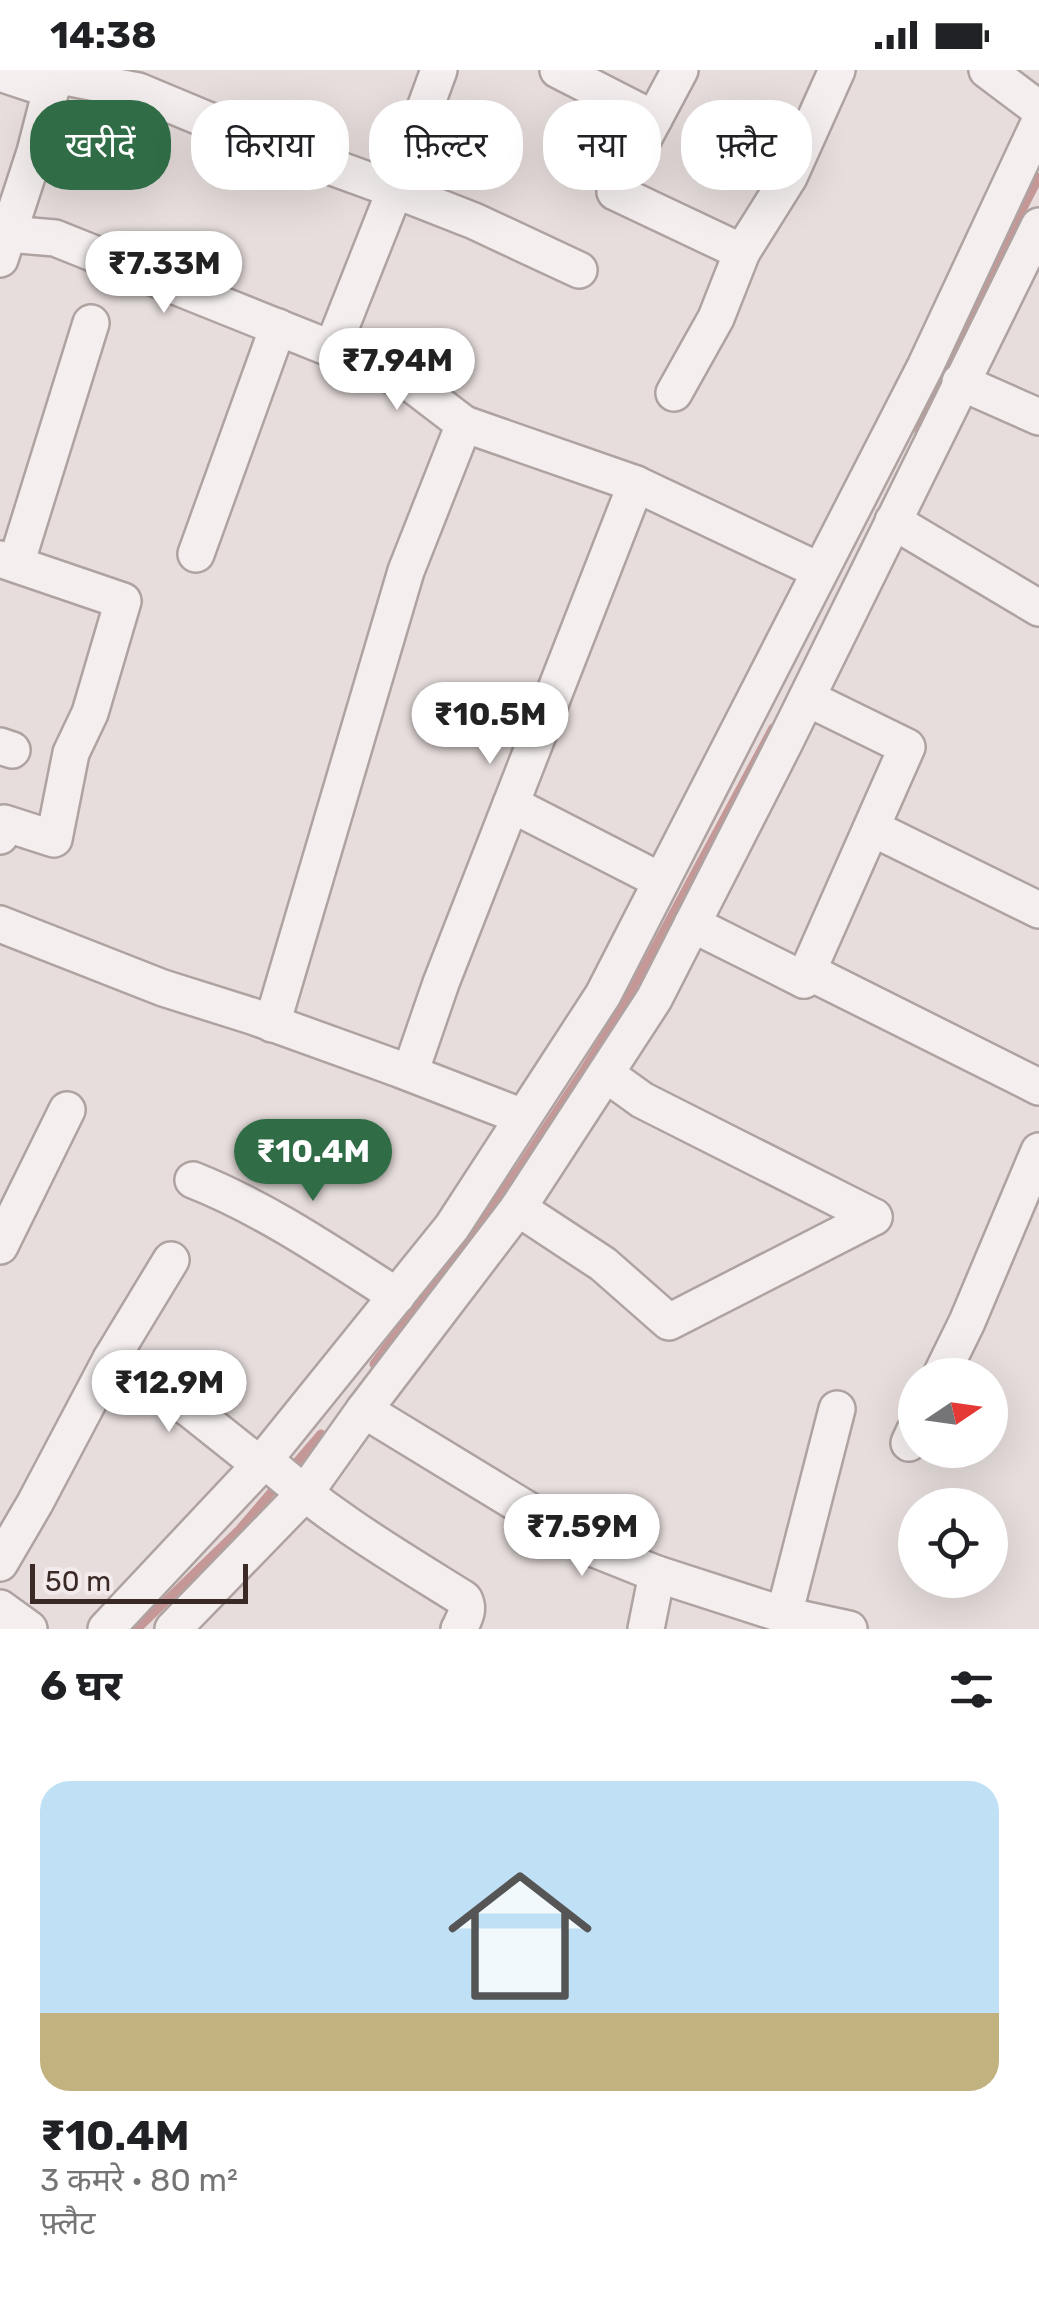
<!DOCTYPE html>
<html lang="hi">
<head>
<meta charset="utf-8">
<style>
  :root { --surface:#fff; --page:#f6f6f6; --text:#202124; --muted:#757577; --accent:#306d46 }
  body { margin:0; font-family:Rubik,"Noto Sans Devanagari",sans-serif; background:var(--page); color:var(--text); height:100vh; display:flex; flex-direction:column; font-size:38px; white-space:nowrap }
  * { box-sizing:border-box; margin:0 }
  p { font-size:32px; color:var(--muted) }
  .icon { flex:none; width:55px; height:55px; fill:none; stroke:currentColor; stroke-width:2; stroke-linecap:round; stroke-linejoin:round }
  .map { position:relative; height:1559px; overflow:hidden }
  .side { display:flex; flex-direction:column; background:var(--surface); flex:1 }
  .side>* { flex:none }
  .guide { position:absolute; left:30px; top:30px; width:980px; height:90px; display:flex; gap:20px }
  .needle { width:65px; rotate:77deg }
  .controls { position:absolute; left:898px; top:1288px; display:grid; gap:20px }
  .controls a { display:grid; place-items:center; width:110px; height:110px; border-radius:50%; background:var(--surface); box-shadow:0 10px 40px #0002; font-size:50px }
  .scale { position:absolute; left:30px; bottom:25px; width:218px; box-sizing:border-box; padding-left:10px; border:5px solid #3b2926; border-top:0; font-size:28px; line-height:35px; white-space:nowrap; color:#3b2926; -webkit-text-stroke:8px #f3ebeb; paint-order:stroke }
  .price { position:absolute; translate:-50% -85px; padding:0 22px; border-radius:35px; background:#fff; color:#222; font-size:32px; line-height:65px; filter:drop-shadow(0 2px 5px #0008) }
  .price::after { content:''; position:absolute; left:50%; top:60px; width:30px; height:22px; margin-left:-15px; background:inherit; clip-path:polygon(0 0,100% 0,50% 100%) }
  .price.current { background:var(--accent); color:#fff }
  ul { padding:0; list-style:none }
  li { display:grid; align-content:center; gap:20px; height:530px; padding:0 40px }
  li span { display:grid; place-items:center; height:310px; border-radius:30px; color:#555 }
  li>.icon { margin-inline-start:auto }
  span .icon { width:180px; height:180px; fill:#fffc; stroke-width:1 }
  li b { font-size:42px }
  h2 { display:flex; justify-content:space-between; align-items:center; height:120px; padding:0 40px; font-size:42px }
  .pill { padding:0 35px; border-radius:40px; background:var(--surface); box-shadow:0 10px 40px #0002; font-size:35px; line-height:90px }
  .pill.current { background:var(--accent); color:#fff }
  .status { display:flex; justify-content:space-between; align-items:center; height:70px; padding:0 50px; background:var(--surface); direction:ltr }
  .status svg { height:28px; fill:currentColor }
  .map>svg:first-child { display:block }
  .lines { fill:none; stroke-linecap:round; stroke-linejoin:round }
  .stream { stroke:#c59797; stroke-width:9 }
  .minor-casing { stroke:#afa3a2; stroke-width:40 }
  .minor { stroke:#f4efee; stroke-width:35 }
</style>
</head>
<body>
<div class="status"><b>14:38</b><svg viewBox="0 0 49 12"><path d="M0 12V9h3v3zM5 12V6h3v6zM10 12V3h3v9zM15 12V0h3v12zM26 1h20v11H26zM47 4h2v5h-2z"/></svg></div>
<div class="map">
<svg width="1039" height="1559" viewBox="0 0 1039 1559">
  <rect width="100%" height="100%" fill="#e6dddc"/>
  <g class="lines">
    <g class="stream">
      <path d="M919,362L974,233L1039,107"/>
      <path d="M374,1294L519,1099L584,1000L624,935L773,658"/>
      <path d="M290,1400L321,1364"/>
      <path d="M137,1559L239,1460L280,1412"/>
    </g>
    <defs>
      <g id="minor">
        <path d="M558,0L654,49"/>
        <path d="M680,0L615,122L742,182"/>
        <path d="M987,0L1039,39"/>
        <path d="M0,3L51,20"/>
        <path d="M55,5L138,21L241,64L395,120L474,151L579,200"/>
        <path d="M8,164L55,168L332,279L413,315L464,354L406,501L272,954"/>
        <path d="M0,189L35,82L56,0"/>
        <path d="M332,279L395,120L439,0"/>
        <path d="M960,312L1039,347"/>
        <path d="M674,323L716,248L742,182L789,107L837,0"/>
        <path d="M464,354L636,414L820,501"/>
        <path d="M893,451L1039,538"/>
        <path d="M196,484L278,257"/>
        <path d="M0,489L123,531L90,643L71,683L54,769L4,753L0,766"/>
        <path d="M16,494L91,253"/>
        <path d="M0,676L12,680"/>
        <path d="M511,734L661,811"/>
        <path d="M872,758L1039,840"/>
        <path d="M0,854L163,918L252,946L399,999L523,1047"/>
        <path d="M692,854L804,910L907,677L807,628"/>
        <path d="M804,910L811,903L1039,1017"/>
        <path d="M410,1003L441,913L636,414"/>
        <path d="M606,1004L642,1030L874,1147"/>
        <path d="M193,1110C266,1139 331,1184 397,1226"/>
        <path d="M518,1138L603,1194L669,1252L874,1147"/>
        <path d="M0,1176L67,1040"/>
        <path d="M111,1289L191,1340L260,1395"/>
        <path d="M941,1305L967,1252L1039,1081"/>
        <path d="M364,1340L587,1476L657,1504L784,1545L849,1559"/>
        <path d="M909,1373L915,1360"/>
        <path d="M264,1389C324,1444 395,1486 464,1529C470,1540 464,1549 459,1559"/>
        <path d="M0,1493L35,1433L111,1289L171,1190"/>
        <path d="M0,1538L29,1559"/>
        <path d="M784,1545L837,1339"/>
        <path d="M106,1559L260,1395L452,1157L603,925L925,297L1039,53"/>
        <path d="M173,1559L305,1423L364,1340L518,1138L654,929L784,674L1039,156"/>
        <path d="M646,1559L657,1504"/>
      </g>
    </defs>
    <use href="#minor" class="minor-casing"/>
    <use href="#minor" class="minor"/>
  </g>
</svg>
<div class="controls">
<a><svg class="needle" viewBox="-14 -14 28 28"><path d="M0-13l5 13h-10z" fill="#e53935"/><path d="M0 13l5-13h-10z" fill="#757577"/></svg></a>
<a><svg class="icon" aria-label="locate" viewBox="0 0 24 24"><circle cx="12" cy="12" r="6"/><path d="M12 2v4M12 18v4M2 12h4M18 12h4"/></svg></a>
</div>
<div class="scale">50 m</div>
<b class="price" style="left:164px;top:246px">₹7.33M</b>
<b class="price" style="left:397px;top:343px">₹7.94M</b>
<b class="price" style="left:490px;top:697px">₹10.5M</b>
<b class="price current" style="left:313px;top:1134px">₹10.4M</b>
<b class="price" style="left:169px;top:1365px">₹12.9M</b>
<b class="price" style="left:582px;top:1509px">₹7.59M</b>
<div class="guide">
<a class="pill current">खरीदें</a>
<a class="pill">किराया</a>
<a class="pill">फ़िल्टर</a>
<a class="pill">नया</a>
<a class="pill">फ़्लैट</a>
</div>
</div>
<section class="side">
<h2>6 घर<svg class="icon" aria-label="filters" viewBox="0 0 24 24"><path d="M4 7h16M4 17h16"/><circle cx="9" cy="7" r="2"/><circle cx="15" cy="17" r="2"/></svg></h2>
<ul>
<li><span style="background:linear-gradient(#bfe0f5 75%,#c2b280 0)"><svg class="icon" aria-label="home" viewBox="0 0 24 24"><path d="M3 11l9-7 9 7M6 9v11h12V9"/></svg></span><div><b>₹10.4M</b><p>3 कमरे · 80 m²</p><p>फ़्लैट</p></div></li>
</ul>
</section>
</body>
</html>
